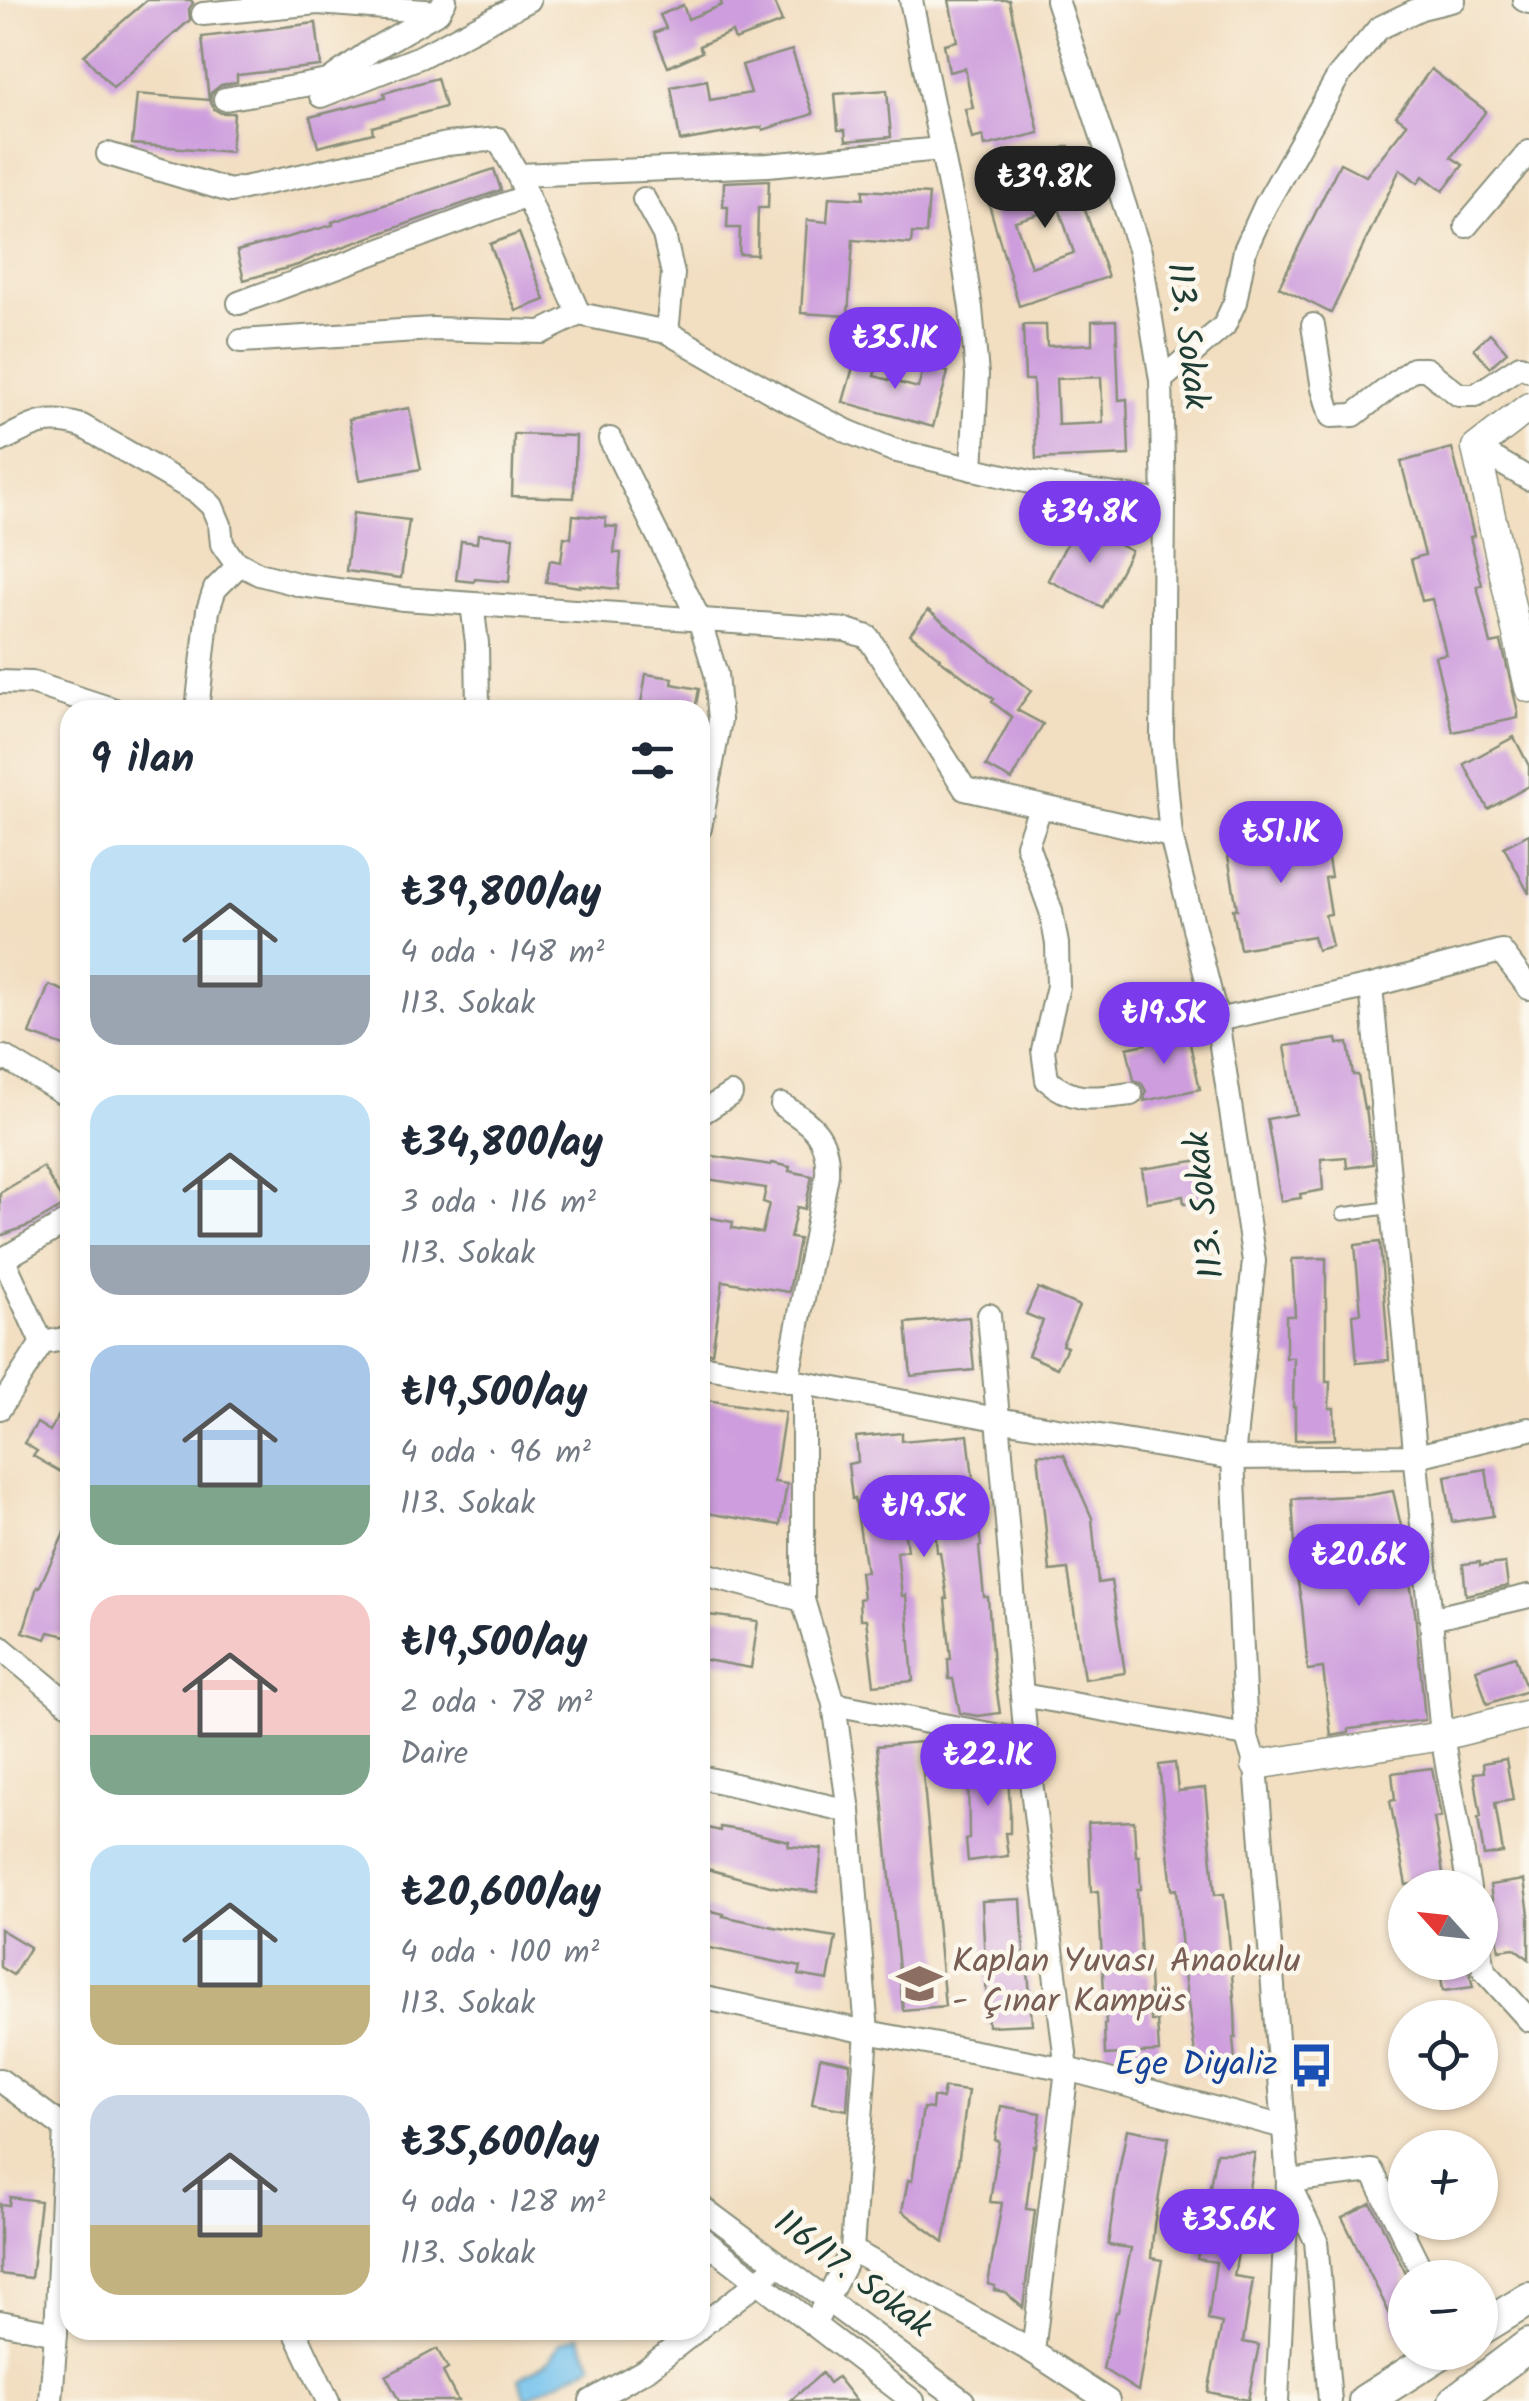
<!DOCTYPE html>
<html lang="tr">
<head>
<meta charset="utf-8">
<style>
  :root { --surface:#fff; --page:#f6f6f7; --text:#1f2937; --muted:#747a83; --accent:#7c3aed }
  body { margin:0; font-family:Kalam,sans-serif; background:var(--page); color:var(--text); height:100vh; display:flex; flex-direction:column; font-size:38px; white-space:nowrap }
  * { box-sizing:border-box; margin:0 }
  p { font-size:32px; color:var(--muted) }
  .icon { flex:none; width:55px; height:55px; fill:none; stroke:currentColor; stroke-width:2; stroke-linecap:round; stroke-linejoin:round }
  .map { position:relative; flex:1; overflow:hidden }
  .panel { position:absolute; left:60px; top:700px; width:650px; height:1640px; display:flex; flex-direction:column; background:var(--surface); border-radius:30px; box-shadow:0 2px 8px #0004 }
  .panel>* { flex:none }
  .needle { width:65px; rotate:297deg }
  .tools { position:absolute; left:1388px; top:1870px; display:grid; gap:20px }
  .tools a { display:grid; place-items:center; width:110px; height:110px; border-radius:50%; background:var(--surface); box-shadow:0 2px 8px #0004; font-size:50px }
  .price { position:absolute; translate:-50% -85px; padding:0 22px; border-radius:35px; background:var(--accent); color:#fff; font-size:32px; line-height:65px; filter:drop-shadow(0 2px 5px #0008) }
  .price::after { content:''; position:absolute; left:50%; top:60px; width:30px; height:22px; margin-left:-15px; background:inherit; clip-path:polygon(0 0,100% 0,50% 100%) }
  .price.on { background:#222; color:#fff }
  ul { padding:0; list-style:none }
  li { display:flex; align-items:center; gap:30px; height:250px; padding:0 30px }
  li span { display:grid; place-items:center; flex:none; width:280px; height:200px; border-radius:30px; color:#555 }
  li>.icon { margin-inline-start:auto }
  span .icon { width:120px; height:120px; fill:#fffc; stroke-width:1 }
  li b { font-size:42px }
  h2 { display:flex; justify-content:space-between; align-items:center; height:120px; padding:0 30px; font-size:42px }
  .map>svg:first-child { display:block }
  .water { fill:#72c1ed; stroke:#487f90; stroke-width:2.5 }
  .building { fill:#cd9ddd; fill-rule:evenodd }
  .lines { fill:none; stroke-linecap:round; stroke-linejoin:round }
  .service-casing { stroke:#888e7a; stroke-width:15 }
  .minor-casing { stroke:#888e7a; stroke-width:26 }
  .tertiary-casing { stroke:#888e7a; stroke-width:31 }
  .secondary-casing { stroke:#888e7a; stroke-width:36 }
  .service { stroke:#fff; stroke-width:11 }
  .minor { stroke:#fff; stroke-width:22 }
  .tertiary { stroke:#fff; stroke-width:28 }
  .secondary { stroke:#fff; stroke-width:32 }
  .labels { text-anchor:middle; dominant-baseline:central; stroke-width:9; stroke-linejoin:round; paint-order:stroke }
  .street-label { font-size:35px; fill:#1f3d34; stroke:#fbf7ec }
  .education-label { font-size:35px; fill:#785e54; stroke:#fbf7ec; text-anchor:start }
  .transit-label { font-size:35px; fill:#164399; stroke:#fbf7ec; text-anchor:end }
</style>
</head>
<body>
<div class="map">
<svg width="1529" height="2401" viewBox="0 0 1529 2401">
  <rect width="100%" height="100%" fill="#fbf7ec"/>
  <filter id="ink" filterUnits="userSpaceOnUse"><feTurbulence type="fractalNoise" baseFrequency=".01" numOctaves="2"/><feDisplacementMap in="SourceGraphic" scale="20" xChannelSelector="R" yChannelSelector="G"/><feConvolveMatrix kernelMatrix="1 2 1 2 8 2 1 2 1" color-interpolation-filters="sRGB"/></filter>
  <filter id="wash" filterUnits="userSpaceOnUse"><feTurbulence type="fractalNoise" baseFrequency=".0048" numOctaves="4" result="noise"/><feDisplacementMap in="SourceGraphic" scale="40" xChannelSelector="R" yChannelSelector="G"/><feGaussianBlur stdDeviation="2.25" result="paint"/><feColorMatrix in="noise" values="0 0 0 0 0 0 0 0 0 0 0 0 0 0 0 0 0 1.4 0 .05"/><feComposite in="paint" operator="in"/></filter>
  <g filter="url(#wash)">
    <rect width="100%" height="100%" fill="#f2dec1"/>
    <path class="water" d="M579,2335L593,2364L526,2398L519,2379L551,2359L560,2343Z"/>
    <g id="blocks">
      <g class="building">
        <path d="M147,0H191L193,3L189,9L190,20L113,88L84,55Z"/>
        <path d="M720,0H773L782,22L735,40L732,32L699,46L702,52L668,67L654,33L666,28L660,15L683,5L688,19L722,5Z"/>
        <path d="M949,0H1009L1039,133L985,146L983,136L972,139L965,109L973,108L965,68L949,72L944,44L957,41Z"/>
        <path d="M316,23L321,66L237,75V82L221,85L211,93L210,101L214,109L221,113H234L231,152L132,144L137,94L209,100L202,37Z"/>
        <path d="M792,50L813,114L763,130L762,127L680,141L671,87L707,80L710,100L751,93L742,65Z"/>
        <path d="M1431,69L1486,111L1451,157L1463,165L1443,191L1423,176L1418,183L1400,169L1331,313L1279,287L1340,163L1366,176L1407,124L1396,116Z"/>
        <path d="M437,78L445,107L372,127L373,133L318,147L310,117L385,98L384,93Z"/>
        <path d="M887,90L891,137L846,141L845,130H838L835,94Z"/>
        <path d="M1069,146L1084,200L1082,201L1108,277L1019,306L980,174L1002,168L1008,188L1051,175L1045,153ZM1059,208L1074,253L1031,267L1015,221Z"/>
        <path d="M494,169L501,190L315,257L298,265L244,280L237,251L333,225L332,222Z"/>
        <path d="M769,180L768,208H758L757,255L739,254L740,228H727L728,207H723L724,182Z"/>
        <path d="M863,190L929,194L926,234L912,233L911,244L853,240L848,316L801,313L807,220L827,222L829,197L863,199Z"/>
        <path d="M519,233L545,300L516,311L490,244Z"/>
        <path d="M1116,320L1119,400L1127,399L1129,455L1036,459L1033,380H1025L1023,325H1046L1047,346L1092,344V321ZM1101,377L1103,423L1058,425L1056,379Z"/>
        <path d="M1490,333L1507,352L1490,367L1474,348Z"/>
        <path d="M858,350L880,356L874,376L918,388L924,366L948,372L933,427L843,402Z"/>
        <path d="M409,408L421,469L360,480L349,419Z"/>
        <path d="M514,434L576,436L574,498L512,496Z"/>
        <path d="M1452,448L1474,536L1470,537L1482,585L1477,586L1491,644L1501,642L1518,712V718L1453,732L1435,656L1446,654L1432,599L1422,601L1411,559L1425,555L1401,462Z"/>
        <path d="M353,513L409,520L401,578L346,571Z"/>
        <path d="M573,515L606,518L605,526L617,527L614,553H621L618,589L580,585V587L546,582L550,560L561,562L564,537L571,538Z"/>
        <path d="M1077,524L1131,551L1102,607L1048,580Z"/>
        <path d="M478,534L513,537L509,582L475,579L474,582L456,580L461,541L477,543Z"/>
        <path d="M928,610L1031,691L1017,710L1043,724L1012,780L986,766L1012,717L992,702L994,699L939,659L940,658L910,634Z"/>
        <path d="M646,674L673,678L672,684L699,689L695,710H640Z"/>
        <path d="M1514,737L1529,766V786L1488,809L1464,764Z"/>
        <path d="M1307,822L1309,836L1324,834L1331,877L1325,878L1331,914L1325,915L1332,946L1317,950L1313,936L1240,949L1233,909H1237L1227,850L1238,848L1236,834Z"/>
        <path d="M1529,834V894L1504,847Z"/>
        <path d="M49,985L70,993V1048L30,1034Z"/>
        <path d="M1188,1035L1200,1089L1144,1101L1146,1091L1142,1084L1134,1080L1127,1048L1146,1044L1145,1040L1164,1036L1165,1040Z"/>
        <path d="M1337,1039L1338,1044L1348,1043L1353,1075H1358L1364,1109L1366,1108L1373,1164L1347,1168L1346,1157L1321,1159L1323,1190L1300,1194L1301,1198L1281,1201L1267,1119L1296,1114L1285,1046Z"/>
        <path d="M700,1154L771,1165L772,1163L790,1167L789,1171L812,1176L805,1209L797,1207L790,1238L799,1239L789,1292L723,1281L712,1353L700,1351V1216L733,1222L732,1228L762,1233L769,1204L763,1202L766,1188L700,1178Z"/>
        <path d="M1201,1160L1203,1175L1207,1174L1210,1200L1184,1204L1183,1196L1147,1202L1142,1169Z"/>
        <path d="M43,1167L65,1205L30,1225L0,1236V1193Z"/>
        <path d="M1380,1242L1389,1360L1357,1363L1353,1314L1361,1313L1355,1245Z"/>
        <path d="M1326,1258V1382H1330L1329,1408H1334L1335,1439L1295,1440V1407H1293L1294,1358H1286V1316H1295L1292,1259Z"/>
        <path d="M1038,1288L1079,1306L1062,1345L1067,1347L1057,1368L1028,1355L1043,1321L1026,1314Z"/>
        <path d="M969,1317L974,1370L911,1376L906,1323Z"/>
        <path d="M700,1399L785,1412L774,1482L787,1484L780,1525L700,1512Z"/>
        <path d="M60,1413L70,1419V1457L61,1472L33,1456L37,1451L24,1443L37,1423L50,1431Z"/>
        <path d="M902,1433V1441L968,1435L981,1546L979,1547L984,1597H988L993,1665L1000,1713L978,1716L960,1713L953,1679H949L948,1659H951L945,1599H947L940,1552H937L932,1489L899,1493L907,1550L897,1552L902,1596L906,1595L913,1681L874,1685L866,1619H860L859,1599L863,1598L860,1572H866L855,1498L852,1499L848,1464L858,1462L856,1437Z"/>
        <path d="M1038,1454L1064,1455L1092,1518L1098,1583L1111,1581L1125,1673L1084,1679L1068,1569L1050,1571Z"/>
        <path d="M1486,1469L1493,1516L1452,1522L1445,1476Z"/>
        <path d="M1393,1491L1407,1552L1408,1560L1406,1561L1415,1612L1425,1720L1349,1729V1733L1331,1736L1323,1668L1308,1670L1302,1606L1294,1560H1296L1292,1499L1370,1495Z"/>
        <path d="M70,1520V1637L49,1632L46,1639L23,1632L37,1587L39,1588Z"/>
        <path d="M1480,1562V1566L1505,1563L1508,1586L1466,1595L1463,1564Z"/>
        <path d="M700,1614L758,1621L751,1668L700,1659Z"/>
        <path d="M1515,1656L1527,1691L1487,1704L1476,1669Z"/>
        <path d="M920,1742L945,2006L903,2010L877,1746Z"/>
        <path d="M1007,1759L1010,1809V1833H1005L1008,1856L968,1861L966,1840L969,1839L968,1761Z"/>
        <path d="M1506,1759L1513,1800L1495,1803L1503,1853L1484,1856L1478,1818L1481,1817L1474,1773L1484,1772L1483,1763Z"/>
        <path d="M1175,1763L1178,1791L1205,1788L1215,1895L1224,1894L1228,1927L1235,2010L1236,2038H1233L1236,2072L1198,2075L1184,1975L1177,1889L1172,1890L1159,1765Z"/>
        <path d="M1432,1768L1441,1817L1434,1818L1444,1879L1406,1885L1390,1801L1395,1800L1392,1773Z"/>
        <path d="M1134,1821L1136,1856H1139L1141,1889H1137L1142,1974L1149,1973L1151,2021H1157L1159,2052L1105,2055L1104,2024H1106L1098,1891L1091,1892L1088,1823Z"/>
        <path d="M700,1826L720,1831V1827L744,1831L789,1841L788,1846L822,1849L817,1892L774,1887L700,1867Z"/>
        <path d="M1524,1880L1529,1914V1959L1514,1948L1499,1950L1490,1885Z"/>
        <path d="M1021,1899L1025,1970H1028L1032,2024L988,2026L982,1901Z"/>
        <path d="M704,1909L724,1914L723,1916L774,1927L836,1937L828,1980L799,1975L801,1967L700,1946V1925Z"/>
        <path d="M0,1929L30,1947L13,1975L0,1967Z"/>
        <path d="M1453,1962H1467L1473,1987L1443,1991L1439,1964Z"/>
        <path d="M820,2057L850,2063L847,2110L812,2104Z"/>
        <path d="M944,2088L968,2091L958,2164L944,2242L902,2211L908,2180L912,2181L923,2108L932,2109L933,2097L942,2099Z"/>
        <path d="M1001,2106L1041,2113L1036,2147L1034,2146L1026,2209L1035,2210L1023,2308L1005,2292L994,2290L995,2286L988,2284L1002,2203L990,2202L999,2141L995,2140Z"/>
        <path d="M1127,2129L1169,2137L1154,2225L1151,2258L1162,2260L1138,2391L1103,2369L1116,2312H1118L1131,2248L1108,2245L1116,2186Z"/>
        <path d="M1216,2153H1255L1234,2276L1253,2279L1243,2342L1259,2345L1248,2400L1208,2392L1222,2323L1208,2320L1216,2262L1197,2259Z"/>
        <path d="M10,2197L40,2201L31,2278L0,2274V2204L9,2205Z"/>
        <path d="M1371,2203L1408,2278H1405V2345L1342,2217Z"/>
        <path d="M437,2349L448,2369L443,2372L458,2401H399L386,2376Z"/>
        <path d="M822,2373L829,2383L837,2377L856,2401H790Z"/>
      </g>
    </g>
  </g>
  <g filter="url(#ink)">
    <use href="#blocks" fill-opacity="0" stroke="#888e7a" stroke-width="2.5"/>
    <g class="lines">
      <defs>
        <path id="service" d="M1343,1214L1393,1207"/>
        <g id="minor">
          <path d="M911,0L961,244L971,308L977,375L972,469"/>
          <path d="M1057,0L1140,252L1161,380L1164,502L1162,738L1171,836L1217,1020L1254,1261L1233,1458L1246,1735L1256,1765L1288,2181L1277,2401"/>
          <path d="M1524,0L1529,2"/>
          <path d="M203,14L318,3L438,12"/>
          <path d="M321,96L420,57L529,0"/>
          <path d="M225,99L328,81L372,50L438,12L445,0"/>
          <path d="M108,154L230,191L447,144L498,139L518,175L579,314"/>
          <path d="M518,175L768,165L941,149"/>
          <path d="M644,199L664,235L673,274L667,332"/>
          <path d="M1466,226L1529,152"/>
          <path d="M239,303L527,196"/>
          <path d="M1313,325L1323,389L1331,416L1354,415L1413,369H1426L1459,395H1476L1520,366L1529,370"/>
          <path d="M241,341L433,329L542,332L579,314L667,332L782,398L849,432L893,450L1034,483L1164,502"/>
          <path d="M1161,380L1224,326L1235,302L1245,250L1265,206L1338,77L1379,28L1421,8L1454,0"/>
          <path d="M610,439L699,619L716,674L720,720L700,828"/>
          <path d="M0,441C34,425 44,415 82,426L198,493L212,506L220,525L222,544L234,561L259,574L301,585L404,599L846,630L868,637L965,789L1171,836"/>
          <path d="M1476,448L1529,479"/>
          <path d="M472,604L477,643L478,710"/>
          <path d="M0,682L32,683L115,710"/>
          <path d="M197,710L208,610L215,589L240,564"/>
          <path d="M1040,808L1027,845L1051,911L1057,944L1058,986L1043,1050L1047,1080C1075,1104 1096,1098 1131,1094"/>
          <path d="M1371,986L1501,951L1529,988"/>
          <path d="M1217,1020L1371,986L1442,1736L1469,1888"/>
          <path d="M0,1061L4,1057L70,1097"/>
          <path d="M782,1105C813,1125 829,1136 827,1175L787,1381"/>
          <path d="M700,1114L731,1094"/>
          <path d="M4,1260L42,1343"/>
          <path d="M0,1261L70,1220"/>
          <path d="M989,1315L1026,1741L1067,2069L1033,2352L1108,2401"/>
          <path d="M700,1366L803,1383V1600L834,1704L849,1811L867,2032L852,2250L814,2325"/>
          <path d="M803,1383L997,1419L1233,1458L1417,1456L1529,1429"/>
          <path d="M0,1408L42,1343L70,1338"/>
          <path d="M700,1573L803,1600"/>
          <path d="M1431,1619L1529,1596"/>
          <path d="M0,1647L70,1705"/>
          <path d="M1022,1695L1246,1735"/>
          <path d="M834,1704L1026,1741"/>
          <path d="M700,1777L849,1811"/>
          <path d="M1480,1947L1484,1970L1529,2020"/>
          <path d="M700,1997L867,2032L1067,2069L1284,2127"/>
          <path d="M0,2080L65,2128L70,2129"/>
          <path d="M1288,2181L1372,2171L1425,2278"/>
          <path d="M1290,2186L1316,2241L1330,2401"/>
          <path d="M700,2206L963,2401"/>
          <path d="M700,2237L913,2401"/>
          <path d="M852,2250L1033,2352"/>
          <path d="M0,2322L56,2333"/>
          <path d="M700,2327L768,2274"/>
          <path d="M299,2330L296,2333L328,2401"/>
          <path d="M51,2401L56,2333L65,2128"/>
          <path d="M591,2401L647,2369L697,2330"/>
        </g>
        <g id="tertiary">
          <path d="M1529,407L1476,448L1529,688"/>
          <path d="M1256,1765L1442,1736L1529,1714"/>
        </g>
        <g id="secondary">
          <path d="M1480,2329L1529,2299"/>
          <path d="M1365,2401L1442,2352"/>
          <path d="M1455,2401L1529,2345"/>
        </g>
      </defs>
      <use href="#service" class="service-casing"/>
      <use href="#minor" class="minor-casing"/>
      <use href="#tertiary" class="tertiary-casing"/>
      <use href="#secondary" class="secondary-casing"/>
      <use href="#service" class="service"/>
      <use href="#minor" class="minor"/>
      <use href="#tertiary" class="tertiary"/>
      <use href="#secondary" class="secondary"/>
    </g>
  </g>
  <defs>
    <symbol id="school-bare" viewBox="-9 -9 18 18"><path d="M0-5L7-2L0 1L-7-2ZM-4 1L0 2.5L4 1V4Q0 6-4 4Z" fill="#8d6e63" stroke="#fbf7ec" stroke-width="2.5" paint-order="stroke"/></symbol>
    <symbol id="bus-bare" viewBox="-9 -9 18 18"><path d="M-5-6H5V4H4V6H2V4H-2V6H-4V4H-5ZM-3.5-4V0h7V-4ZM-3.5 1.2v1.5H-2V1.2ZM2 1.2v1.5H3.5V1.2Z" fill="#1a4fb4" stroke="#fbf7ec" stroke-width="2.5" paint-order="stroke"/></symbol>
  </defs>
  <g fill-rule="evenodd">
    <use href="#school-bare" x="888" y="1952" width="63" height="63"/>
    <use href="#bus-bare" x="1280" y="2034" width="63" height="63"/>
  </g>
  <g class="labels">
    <g class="street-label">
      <text transform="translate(1186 336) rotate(83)">113. Sokak</text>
      <text transform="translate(1206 1205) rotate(-96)">113. Sokak</text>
      <text transform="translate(852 2275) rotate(37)">116/17. Sokak</text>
    </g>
    <g class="education-label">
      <text x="952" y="1963">Kaplan Yuvası Anaokulu<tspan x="952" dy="40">- Çınar Kampüs</tspan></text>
    </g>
    <g class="transit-label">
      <text x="1278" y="2066">Ege Diyaliz</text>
    </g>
  </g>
</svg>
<div class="tools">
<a><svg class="needle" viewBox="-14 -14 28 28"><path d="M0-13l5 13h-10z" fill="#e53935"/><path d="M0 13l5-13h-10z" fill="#747a83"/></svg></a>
<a><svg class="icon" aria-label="locate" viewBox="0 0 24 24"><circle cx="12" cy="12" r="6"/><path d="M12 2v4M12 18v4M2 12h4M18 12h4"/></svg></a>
<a>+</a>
<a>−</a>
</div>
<b class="price on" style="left:1045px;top:231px">₺39.8K</b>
<b class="price" style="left:895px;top:392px">₺35.1K</b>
<b class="price" style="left:1090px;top:566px">₺34.8K</b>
<b class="price" style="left:1281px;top:886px">₺51.1K</b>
<b class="price" style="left:1164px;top:1067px">₺19.5K</b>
<b class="price" style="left:924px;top:1560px">₺19.5K</b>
<b class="price" style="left:1359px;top:1609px">₺20.6K</b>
<b class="price" style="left:988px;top:1809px">₺22.1K</b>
<b class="price" style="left:1229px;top:2274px">₺35.6K</b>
<section class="panel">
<h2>9 ilan<svg class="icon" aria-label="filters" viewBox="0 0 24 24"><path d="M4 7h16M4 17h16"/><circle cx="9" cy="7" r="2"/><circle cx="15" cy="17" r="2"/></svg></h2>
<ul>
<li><span style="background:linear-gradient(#bfe0f5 65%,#9aa5b1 0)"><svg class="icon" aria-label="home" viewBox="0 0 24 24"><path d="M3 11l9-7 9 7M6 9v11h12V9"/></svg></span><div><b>₺39,800/ay</b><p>4 oda · 148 m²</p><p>113. Sokak</p></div></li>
<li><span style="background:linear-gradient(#bfe0f5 75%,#9aa5b1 0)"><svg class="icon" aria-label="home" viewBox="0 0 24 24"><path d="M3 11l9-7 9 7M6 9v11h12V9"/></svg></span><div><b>₺34,800/ay</b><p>3 oda · 116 m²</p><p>113. Sokak</p></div></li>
<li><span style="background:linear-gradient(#a9c7e8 70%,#7fa58c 0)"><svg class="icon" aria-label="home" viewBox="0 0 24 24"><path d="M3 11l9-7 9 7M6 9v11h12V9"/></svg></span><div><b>₺19,500/ay</b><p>4 oda · 96 m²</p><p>113. Sokak</p></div></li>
<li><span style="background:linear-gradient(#f6c9c9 70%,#7fa58c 0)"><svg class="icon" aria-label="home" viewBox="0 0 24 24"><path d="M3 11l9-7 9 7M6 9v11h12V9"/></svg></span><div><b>₺19,500/ay</b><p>2 oda · 78 m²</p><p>Daire</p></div></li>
<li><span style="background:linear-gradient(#bfe0f5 70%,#c2b280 0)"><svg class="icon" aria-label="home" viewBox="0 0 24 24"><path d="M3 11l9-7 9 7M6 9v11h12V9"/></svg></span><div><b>₺20,600/ay</b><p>4 oda · 100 m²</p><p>113. Sokak</p></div></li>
<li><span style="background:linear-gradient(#c9d6e8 65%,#c2b280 0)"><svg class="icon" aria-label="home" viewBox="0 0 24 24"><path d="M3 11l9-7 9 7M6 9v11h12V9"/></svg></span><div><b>₺35,600/ay</b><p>4 oda · 128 m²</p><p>113. Sokak</p></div></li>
</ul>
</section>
</div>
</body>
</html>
